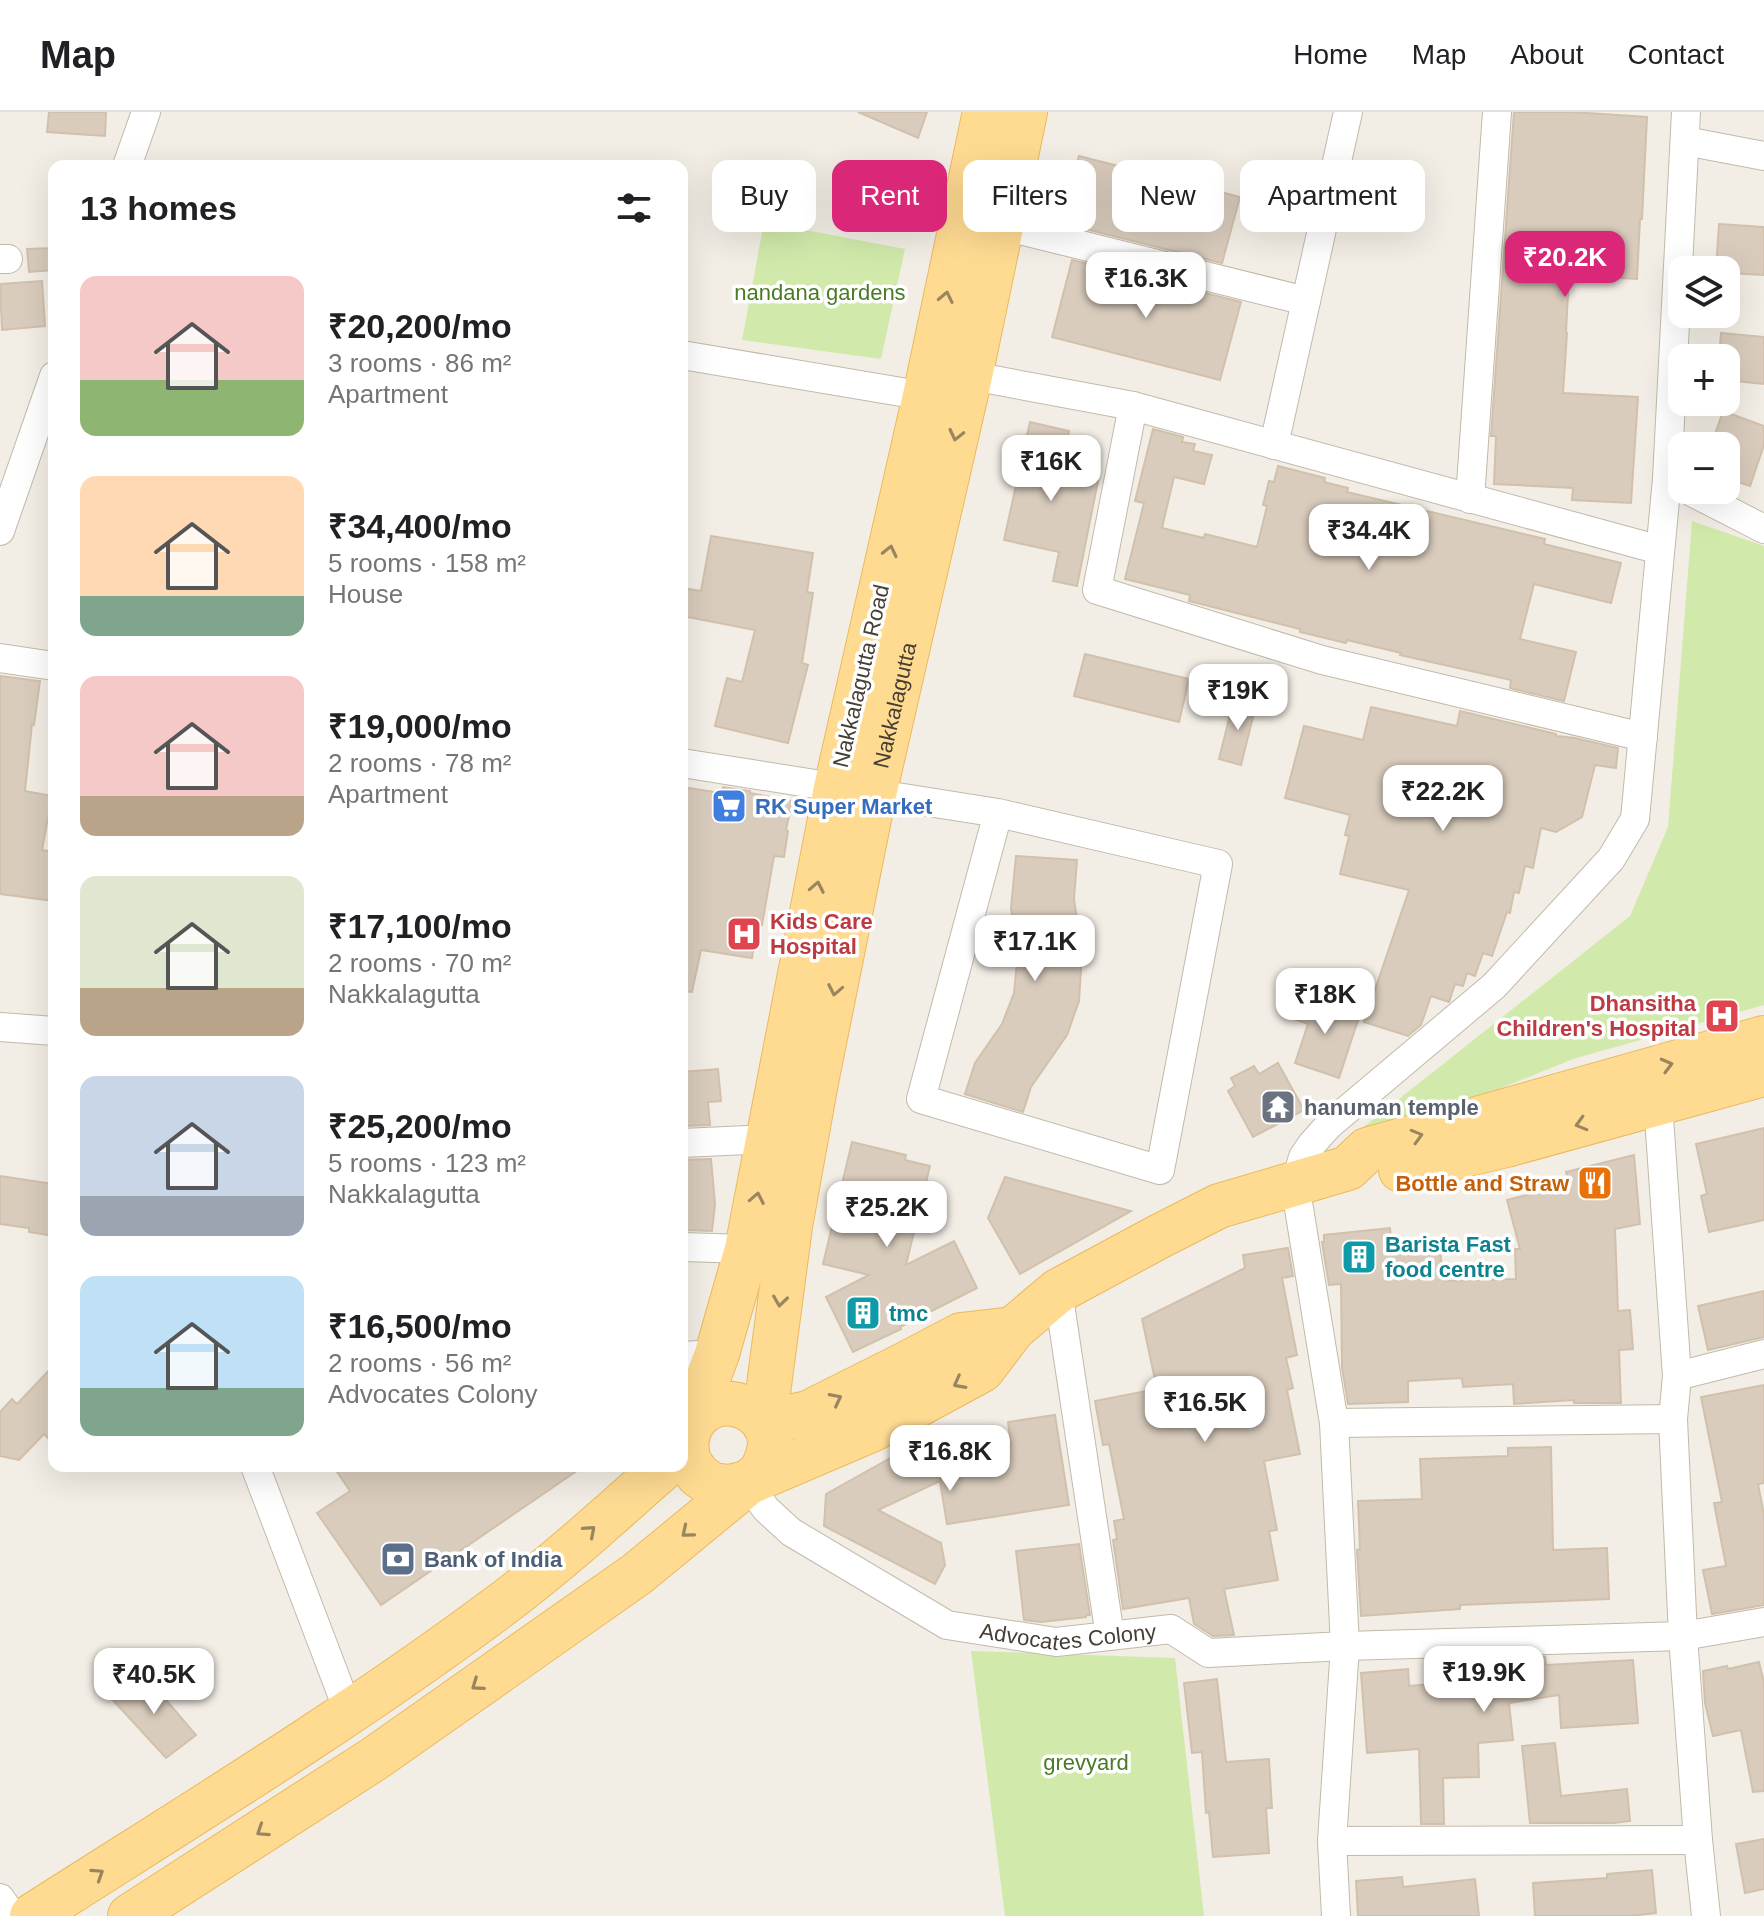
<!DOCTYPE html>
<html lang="en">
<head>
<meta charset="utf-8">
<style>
  :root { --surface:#fff; --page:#f2f2f2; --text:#202124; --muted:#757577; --line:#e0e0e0; --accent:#db2777 }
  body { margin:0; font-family:Arial,sans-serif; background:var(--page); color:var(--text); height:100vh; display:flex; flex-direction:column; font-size:30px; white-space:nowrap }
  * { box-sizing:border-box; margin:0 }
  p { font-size:26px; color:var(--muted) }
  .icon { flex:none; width:44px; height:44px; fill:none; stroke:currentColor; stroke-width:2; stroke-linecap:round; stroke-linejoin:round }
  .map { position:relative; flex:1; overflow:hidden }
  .drawer { position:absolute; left:48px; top:48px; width:640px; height:1312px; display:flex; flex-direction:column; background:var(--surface); border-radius:16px; box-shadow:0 8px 32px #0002 }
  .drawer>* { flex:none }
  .banner { position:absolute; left:712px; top:48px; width:760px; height:72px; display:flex; gap:16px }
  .controls { position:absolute; left:1668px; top:144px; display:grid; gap:16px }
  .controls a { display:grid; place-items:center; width:72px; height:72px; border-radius:16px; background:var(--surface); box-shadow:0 8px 32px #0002; font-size:40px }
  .price { position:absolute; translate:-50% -68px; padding:0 18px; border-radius:16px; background:#fff; color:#222; font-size:26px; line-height:52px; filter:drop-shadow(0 2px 4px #0008) }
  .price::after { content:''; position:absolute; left:50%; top:48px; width:24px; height:18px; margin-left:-12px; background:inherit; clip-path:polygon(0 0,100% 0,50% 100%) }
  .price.active { background:var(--accent); color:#fff }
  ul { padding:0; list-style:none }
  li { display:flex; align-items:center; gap:24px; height:200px; padding:0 32px }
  li span { display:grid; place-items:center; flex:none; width:224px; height:160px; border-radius:16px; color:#555 }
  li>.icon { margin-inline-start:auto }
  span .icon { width:96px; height:96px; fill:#fffc; stroke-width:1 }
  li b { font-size:34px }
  h2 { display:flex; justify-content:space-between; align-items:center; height:96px; padding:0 32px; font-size:34px }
  .pill { padding:0 28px; border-radius:16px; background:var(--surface); box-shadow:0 8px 32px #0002; font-size:28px; line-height:72px }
  .pill.active { background:var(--accent); color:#fff }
  header { display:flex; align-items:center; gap:48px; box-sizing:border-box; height:112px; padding:0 40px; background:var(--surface); border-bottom:2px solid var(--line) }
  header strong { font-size:38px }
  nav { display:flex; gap:44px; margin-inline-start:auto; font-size:28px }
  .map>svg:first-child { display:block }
  .green { fill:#d1eaab }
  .building { fill:#d9ccbd; stroke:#d1c1ac; stroke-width:2 }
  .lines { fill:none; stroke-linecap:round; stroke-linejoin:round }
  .minor-casing { stroke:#c2b9aa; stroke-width:30 }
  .primary-casing { stroke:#eab95c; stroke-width:46 }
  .minor { stroke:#fff; stroke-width:28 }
  .primary { stroke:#ffdb92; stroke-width:44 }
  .oneway { stroke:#99855e }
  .labels { text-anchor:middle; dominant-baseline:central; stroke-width:7; stroke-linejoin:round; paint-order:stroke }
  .park-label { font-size:22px; fill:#497b24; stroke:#fff }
  .street-label { font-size:22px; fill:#463e34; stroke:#fff }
  .shop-label { font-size:22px; font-weight:bold; fill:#366cbe; stroke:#fff; text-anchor:start }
  .health-label { font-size:22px; font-weight:bold; fill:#be3a42; stroke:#fff; text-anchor:start }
  .worship-label { font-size:22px; font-weight:bold; fill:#5b616d; stroke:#fff; text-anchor:start }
  .food-label { font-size:22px; font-weight:bold; fill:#c56008; stroke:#fff; text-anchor:end }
  .culture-label { font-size:22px; font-weight:bold; fill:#0d838f; stroke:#fff; text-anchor:start }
  .service-label { font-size:22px; font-weight:bold; fill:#4e5e75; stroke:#fff; text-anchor:start }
</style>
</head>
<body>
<header>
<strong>Map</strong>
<nav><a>Home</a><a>Map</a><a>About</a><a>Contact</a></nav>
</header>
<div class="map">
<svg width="1764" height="1804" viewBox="0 0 1764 1804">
  <rect width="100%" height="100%" fill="#f3eee5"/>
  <g class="green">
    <path d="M764,110L905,137L881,247L742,228Z"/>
    <path d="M1692,409L1764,434V893L1573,947L1361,1033L1356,1021L1630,804L1668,715Z"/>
    <path d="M971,1539L1175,1546L1204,1804H1005Z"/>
  </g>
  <g class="building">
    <path d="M49,0H106L105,24L47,20Z"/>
    <path d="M858,0H927L918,26Z"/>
    <path d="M1514,0H1572L1647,5L1642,107H1640L1637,167L1569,163L1566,220L1567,221L1563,281L1638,285L1631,391L1572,388L1573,376L1494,372L1496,324H1491Z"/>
    <path d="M1079,44L1240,85L1222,151L1061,111Z"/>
    <path d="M1719,112L1764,115V163L1726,161V158H1716Z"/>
    <path d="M54,136V158L29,160L27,137Z"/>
    <path d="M1072,148L1241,190L1220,268L1052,225Z"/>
    <path d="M42,169L45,214L2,218L0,172Z"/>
    <path d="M1721,221L1764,225V272L1726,268V246H1719Z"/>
    <path d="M1723,299L1764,314V333L1750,374L1726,366V334H1711Z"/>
    <path d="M1030,310L1069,319L1059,362L1098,369L1077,474L1053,469L1059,440L1004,428Z"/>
    <path d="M1153,317L1183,325L1182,330L1195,332L1193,339L1212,343L1204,372L1174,365L1162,416L1204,426L1205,422L1257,435L1267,394L1263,393L1269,369L1274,370L1278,354L1325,366L1324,370L1348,376L1347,380L1545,427L1544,432L1621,451L1611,491L1534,472L1520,527L1576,540L1564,589L1510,576L1511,568L1400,543L1401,541L1347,528L1346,531L1300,520V517L1189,489L1190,483L1125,467L1144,391L1135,389Z"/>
    <path d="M711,424L813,441L807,480L813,481L802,551L808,553L788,631L715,614L727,566L742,570L755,518L682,504V476L701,479Z"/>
    <path d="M1085,542L1189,567L1179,610L1074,584Z"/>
    <path d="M0,564L40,569L34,613L32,612L25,679L52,684L42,738L54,740V789L0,782Z"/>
    <path d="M1234,587L1256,593L1241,653L1219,647Z"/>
    <path d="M1371,595L1457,614L1460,599L1556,622V624L1575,626L1618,636L1616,656L1595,653L1582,705L1556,720L1541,716L1533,756L1525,754L1519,781L1514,780L1510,801L1507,800L1492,844L1483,841L1475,864L1467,861L1463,874L1455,872L1449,890L1431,884L1421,913L1408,924L1364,910L1409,778L1340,762L1349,724L1345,723L1350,703L1285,686L1304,614L1363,628Z"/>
    <path d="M682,675L721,681L723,675L750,679V681L792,689L786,718L788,719L784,745L774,744L762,813L757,812L752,846L701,838L692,880L682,879Z"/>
    <path d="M1016,744L1077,748L1074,787L1082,841L1079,889L1067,923L1031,975L1023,1000L965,982L975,951L1002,912L1014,881L1018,839L1011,796Z"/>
    <path d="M1302,883L1360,902L1339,966L1295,951L1308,912L1294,907Z"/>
    <path d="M1278,951L1304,998L1253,1025L1228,979L1235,974L1231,966L1254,954L1259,962Z"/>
    <path d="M718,957L721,989L708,990L710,1013L682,1014V960Z"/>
    <path d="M1764,1016V1108L1709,1120L1701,1084L1707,1082L1696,1032Z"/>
    <path d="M852,1030L906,1043L905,1048L930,1054L906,1153L954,1129L977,1176L900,1215L901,1217L853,1240L826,1185L869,1163L823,1152Z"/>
    <path d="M1634,1043L1640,1112L1615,1117L1618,1199L1630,1198L1633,1237L1619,1238L1621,1291H1574V1288L1514,1292L1513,1272L1463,1275L1462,1266L1408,1269V1290L1348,1292L1342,1256L1341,1172L1329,1173L1322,1130H1324V1123L1390,1116L1392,1139L1439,1132L1444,1169L1516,1167L1515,1137H1520L1507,1088L1570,1072L1566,1060Z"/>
    <path d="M711,1047L715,1092L712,1119L682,1118V1048Z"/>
    <path d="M0,1064L54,1072V1124L29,1120V1116L0,1112Z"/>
    <path d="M1005,1065L1131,1099L1020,1162L988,1106Z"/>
    <path d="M1288,1136L1293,1164L1282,1166L1297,1243L1286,1246L1293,1276L1287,1278L1300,1342L1264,1349L1277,1418L1269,1419L1278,1468L1224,1477L1234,1523L1213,1524L1194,1512L1189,1486L1123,1497L1113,1428L1117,1427L1114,1409L1124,1407L1109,1332L1103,1333L1095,1289L1157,1277L1142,1207L1245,1156L1243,1143Z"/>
    <path d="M1764,1179V1225L1708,1238L1698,1194Z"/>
    <path d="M54,1253V1332L44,1322L19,1348L0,1344V1300L12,1287L17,1292Z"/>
    <path d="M1764,1273V1371L1758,1372L1764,1403V1493L1712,1502L1703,1458L1726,1454L1714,1391L1722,1390L1701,1285Z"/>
    <path d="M1055,1303L1069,1393L947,1412L940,1369L878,1398L941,1431L945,1453L935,1472L824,1414L826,1382L919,1330L928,1347L1011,1334L1008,1310Z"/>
    <path d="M1551,1335L1553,1438L1607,1436L1609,1487L1460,1493V1497L1361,1504L1357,1438L1360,1437L1358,1389L1422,1387L1420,1347L1508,1344V1336Z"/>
    <path d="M333,1354H584L381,1493L317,1401L350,1379Z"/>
    <path d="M1079,1432L1090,1503H1086V1505L1041,1510L1024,1508L1016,1439Z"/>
    <path d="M1545,1545L1546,1553L1633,1548L1638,1611L1561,1616L1559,1583L1509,1591L1513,1628L1478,1631L1479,1665L1443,1666L1444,1712H1421L1419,1637L1367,1641L1361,1561L1408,1557L1409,1574L1455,1570L1513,1564L1511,1550Z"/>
    <path d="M1759,1550L1764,1571V1679L1753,1680L1741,1618L1713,1624L1705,1591L1703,1559L1727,1554L1728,1557Z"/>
    <path d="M144,1562L196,1623L166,1646L112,1587Z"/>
    <path d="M1217,1567L1226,1650L1269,1647L1272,1696H1266L1269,1741L1213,1745L1209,1700L1206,1701L1202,1640L1192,1641L1184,1571Z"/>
    <path d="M1555,1631L1561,1684L1627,1677L1630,1709L1614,1711H1530L1522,1634Z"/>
    <path d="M1764,1727V1777L1745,1781L1736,1732Z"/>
    <path d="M1652,1758L1656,1801L1630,1804H1535L1533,1771L1607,1766V1762Z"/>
    <path d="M1402,1765L1403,1775L1475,1767L1479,1804H1358L1356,1769Z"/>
  </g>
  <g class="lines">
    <defs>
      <g id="minor">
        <path d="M1685,29L1764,44"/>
        <path d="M127,54L146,0"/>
        <path d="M1000,113L1306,189"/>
        <path d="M0,147H8"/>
        <path d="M682,243L925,284"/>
        <path d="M956,261L1133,294L1660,438"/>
        <path d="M1133,294L1097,478L1322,548L1643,625"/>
        <path d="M1274,333L1348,0"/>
        <path d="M1688,378L1764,417"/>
        <path d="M1470,387L1497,0"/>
        <path d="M0,419L54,264"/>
        <path d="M0,546L54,554"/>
        <path d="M682,651L998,701L921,987L1160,1058L1218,752L998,701"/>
        <path d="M0,915L54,919"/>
        <path d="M1658,991L1677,1264L1673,1307L1683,1524L1698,1728L1706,1804"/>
        <path d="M682,1031L768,1027"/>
        <path d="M682,1135L747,1137"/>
        <path d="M1058,1179L1110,1524"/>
        <path d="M682,1244L717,1242"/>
        <path d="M1677,1264L1764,1242"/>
        <path d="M1334,1311L1673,1307"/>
        <path d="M255,1354L349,1601"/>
        <path id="s1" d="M747,1371L766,1397L791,1420L947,1513L1056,1530L1171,1517L1208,1541L1345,1534L1683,1524L1764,1510"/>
        <path d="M1332,1729L1698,1728"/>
        <path d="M0,1786L13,1804"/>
        <path d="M1336,1804L1332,1729L1345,1534L1334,1311L1295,1072L1303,1045L1312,1032L1329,1013L1494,874L1611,747L1635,707L1667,367L1686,0"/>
      </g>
      <g id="primary">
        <path d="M985,0L925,284L836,676L747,1137L717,1242L690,1314L686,1331L688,1348L698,1363L712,1373L730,1375L747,1371L873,1317L982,1258L1013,1217L1058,1179L1160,1124L1219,1094L1348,1056L1367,1038L1764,926"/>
        <path d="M1401,1058L1506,1033L1764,962"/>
        <path id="s2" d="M764,1311L790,1114L816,970L874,682L970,264L1025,0"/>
        <path d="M764,1311L808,1301L904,1253L961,1223L1013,1217"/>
        <path d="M32,1804C187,1705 345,1609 493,1499C553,1455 609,1404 665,1354"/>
        <path d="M130,1804L374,1647L637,1462L761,1360C766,1350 770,1341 770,1330C768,1297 727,1280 701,1301C695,1306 690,1315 686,1321"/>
      </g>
    </defs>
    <use href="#minor" class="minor-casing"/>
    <use href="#primary" class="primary-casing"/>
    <use href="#minor" class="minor"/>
    <use href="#primary" class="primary"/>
  </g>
  <defs><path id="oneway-chevron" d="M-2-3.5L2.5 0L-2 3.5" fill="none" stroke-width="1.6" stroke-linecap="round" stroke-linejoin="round" transform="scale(2)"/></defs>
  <g class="oneway">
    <use href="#oneway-chevron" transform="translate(946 185) rotate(-78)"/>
    <use href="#oneway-chevron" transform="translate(956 323) rotate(103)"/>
    <use href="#oneway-chevron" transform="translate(890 439) rotate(-77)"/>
    <use href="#oneway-chevron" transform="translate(817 775) rotate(-79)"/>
    <use href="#oneway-chevron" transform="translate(835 878) rotate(101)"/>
    <use href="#oneway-chevron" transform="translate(1667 953) rotate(-15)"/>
    <use href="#oneway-chevron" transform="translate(1581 1012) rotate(164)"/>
    <use href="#oneway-chevron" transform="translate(1417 1024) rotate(-16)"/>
    <use href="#oneway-chevron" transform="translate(757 1086) rotate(-79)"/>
    <use href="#oneway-chevron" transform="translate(780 1189) rotate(98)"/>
    <use href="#oneway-chevron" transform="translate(959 1271) rotate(152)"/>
    <use href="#oneway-chevron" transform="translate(836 1287) rotate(-27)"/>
    <use href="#oneway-chevron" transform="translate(590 1419) rotate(-41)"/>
    <use href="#oneway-chevron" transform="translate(687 1420) rotate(140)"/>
    <use href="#oneway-chevron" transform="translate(477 1573) rotate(145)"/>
    <use href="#oneway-chevron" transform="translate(262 1719) rotate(147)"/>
    <use href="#oneway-chevron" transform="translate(98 1762) rotate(-33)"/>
  </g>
  <defs>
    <symbol id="supermarket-square" viewBox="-11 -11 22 22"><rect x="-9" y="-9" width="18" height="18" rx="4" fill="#3f7fe0" stroke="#fff"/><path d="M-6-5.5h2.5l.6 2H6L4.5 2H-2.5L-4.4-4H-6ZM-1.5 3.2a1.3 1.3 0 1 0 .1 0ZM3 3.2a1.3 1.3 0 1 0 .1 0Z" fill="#fff"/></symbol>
    <symbol id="hospital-square" viewBox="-11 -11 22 22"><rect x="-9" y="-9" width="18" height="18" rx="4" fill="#e0444e" stroke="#fff"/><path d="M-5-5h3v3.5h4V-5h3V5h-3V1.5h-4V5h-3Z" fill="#fff"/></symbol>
    <symbol id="temple-square" viewBox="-11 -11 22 22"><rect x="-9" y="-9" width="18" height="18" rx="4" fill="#6b7280" stroke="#fff"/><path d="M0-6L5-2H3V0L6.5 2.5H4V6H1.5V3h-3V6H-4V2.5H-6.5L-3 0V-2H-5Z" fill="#fff"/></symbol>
    <symbol id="restaurant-square" viewBox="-11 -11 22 22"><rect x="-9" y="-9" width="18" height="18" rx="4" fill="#e8710a" stroke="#fff"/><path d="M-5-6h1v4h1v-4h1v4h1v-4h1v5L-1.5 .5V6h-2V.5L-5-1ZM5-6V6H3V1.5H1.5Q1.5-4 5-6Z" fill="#fff"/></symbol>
    <symbol id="building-square" viewBox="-11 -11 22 22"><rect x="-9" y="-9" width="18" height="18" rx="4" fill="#0f9aa8" stroke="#fff"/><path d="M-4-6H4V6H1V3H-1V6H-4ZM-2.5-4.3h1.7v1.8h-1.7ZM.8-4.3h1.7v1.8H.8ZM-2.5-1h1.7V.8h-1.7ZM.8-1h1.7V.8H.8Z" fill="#fff"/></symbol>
    <symbol id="bank-square" viewBox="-11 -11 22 22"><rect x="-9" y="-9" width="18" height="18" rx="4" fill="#5c6f8a" stroke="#fff"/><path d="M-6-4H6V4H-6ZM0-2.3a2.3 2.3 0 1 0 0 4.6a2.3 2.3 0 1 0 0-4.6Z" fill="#fff"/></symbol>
  </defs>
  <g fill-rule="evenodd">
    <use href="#supermarket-square" x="709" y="674" width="40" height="40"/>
    <use href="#hospital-square" x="724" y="802" width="40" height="40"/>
    <use href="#hospital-square" x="1702" y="884" width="40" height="40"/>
    <use href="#temple-square" x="1258" y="975" width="40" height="40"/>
    <use href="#restaurant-square" x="1575" y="1051" width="40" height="40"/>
    <use href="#building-square" x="1339" y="1125" width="40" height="40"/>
    <use href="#building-square" x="843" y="1181" width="40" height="40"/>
    <use href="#bank-square" x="378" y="1427" width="40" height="40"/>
  </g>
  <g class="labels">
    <g class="park-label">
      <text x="820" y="180">nandana gardens</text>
      <text x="1086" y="1650">grevyard</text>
    </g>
    <g class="street-label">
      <text transform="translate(861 564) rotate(-77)">Nakkalagutta Road</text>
      <text stroke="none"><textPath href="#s2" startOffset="730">Nakkalagutta</textPath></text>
      <text stroke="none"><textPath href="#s1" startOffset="370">Advocates Colony</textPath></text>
    </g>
    <g class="shop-label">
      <text x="755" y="694">RK Super Market</text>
    </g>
    <g class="health-label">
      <text x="770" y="809">Kids Care<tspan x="770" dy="25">Hospital</tspan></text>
      <text x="1696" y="891" text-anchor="end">Dhansitha<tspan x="1696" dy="25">Children's Hospital</tspan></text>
    </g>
    <g class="worship-label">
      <text x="1304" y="995">hanuman temple</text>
    </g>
    <g class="food-label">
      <text x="1569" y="1071">Bottle and Straw</text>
    </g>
    <g class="culture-label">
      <text x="1385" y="1132">Barista Fast<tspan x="1385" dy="25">food centre</tspan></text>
      <text x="889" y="1201">tmc</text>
    </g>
    <g class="service-label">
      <text x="424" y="1447">Bank of India</text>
    </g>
  </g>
</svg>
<div class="controls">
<a><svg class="icon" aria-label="layers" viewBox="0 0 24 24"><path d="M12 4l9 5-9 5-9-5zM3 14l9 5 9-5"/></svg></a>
<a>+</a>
<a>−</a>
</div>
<b class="price active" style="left:1565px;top:187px">₹20.2K</b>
<b class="price" style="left:1146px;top:208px">₹16.3K</b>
<b class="price" style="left:1051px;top:391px">₹16K</b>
<b class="price" style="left:1369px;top:460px">₹34.4K</b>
<b class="price" style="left:1238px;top:620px">₹19K</b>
<b class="price" style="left:1443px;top:721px">₹22.2K</b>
<b class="price" style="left:1035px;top:871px">₹17.1K</b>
<b class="price" style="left:1325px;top:924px">₹18K</b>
<b class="price" style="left:887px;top:1137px">₹25.2K</b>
<b class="price" style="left:1205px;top:1332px">₹16.5K</b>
<b class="price" style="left:950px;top:1381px">₹16.8K</b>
<b class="price" style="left:1484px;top:1602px">₹19.9K</b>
<b class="price" style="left:154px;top:1604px">₹40.5K</b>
<div class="banner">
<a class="pill">Buy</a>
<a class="pill active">Rent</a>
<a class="pill">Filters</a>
<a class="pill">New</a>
<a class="pill">Apartment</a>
</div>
<section class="drawer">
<h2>13 homes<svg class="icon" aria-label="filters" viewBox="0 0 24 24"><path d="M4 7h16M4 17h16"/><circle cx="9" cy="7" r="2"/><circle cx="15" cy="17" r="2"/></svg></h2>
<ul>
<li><span style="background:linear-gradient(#f6c9c9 65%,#8fb573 0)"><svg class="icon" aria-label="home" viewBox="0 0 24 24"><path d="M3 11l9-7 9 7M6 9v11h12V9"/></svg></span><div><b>₹20,200/mo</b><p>3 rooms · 86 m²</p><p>Apartment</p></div></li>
<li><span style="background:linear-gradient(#ffd9b3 75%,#7fa58c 0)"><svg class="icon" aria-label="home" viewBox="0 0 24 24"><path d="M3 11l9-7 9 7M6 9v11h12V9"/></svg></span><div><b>₹34,400/mo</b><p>5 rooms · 158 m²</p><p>House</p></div></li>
<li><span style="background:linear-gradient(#f6c9c9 75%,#b9a48a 0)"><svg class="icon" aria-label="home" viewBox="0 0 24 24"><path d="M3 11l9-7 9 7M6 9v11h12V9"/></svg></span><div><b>₹19,000/mo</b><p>2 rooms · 78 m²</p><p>Apartment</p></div></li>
<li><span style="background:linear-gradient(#dfe7d0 70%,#b9a48a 0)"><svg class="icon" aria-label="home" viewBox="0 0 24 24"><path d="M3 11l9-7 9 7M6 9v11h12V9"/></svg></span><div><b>₹17,100/mo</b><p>2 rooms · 70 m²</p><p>Nakkalagutta</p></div></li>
<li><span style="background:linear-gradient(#c9d6e8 75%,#9aa5b1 0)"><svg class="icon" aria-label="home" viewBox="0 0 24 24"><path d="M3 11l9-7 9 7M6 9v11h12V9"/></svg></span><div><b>₹25,200/mo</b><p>5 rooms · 123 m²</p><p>Nakkalagutta</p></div></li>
<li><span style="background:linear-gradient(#bfe0f5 70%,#7fa58c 0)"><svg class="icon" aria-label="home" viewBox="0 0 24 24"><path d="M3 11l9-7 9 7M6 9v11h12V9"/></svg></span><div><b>₹16,500/mo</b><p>2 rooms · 56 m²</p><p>Advocates Colony</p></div></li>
</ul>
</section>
</div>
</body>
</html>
